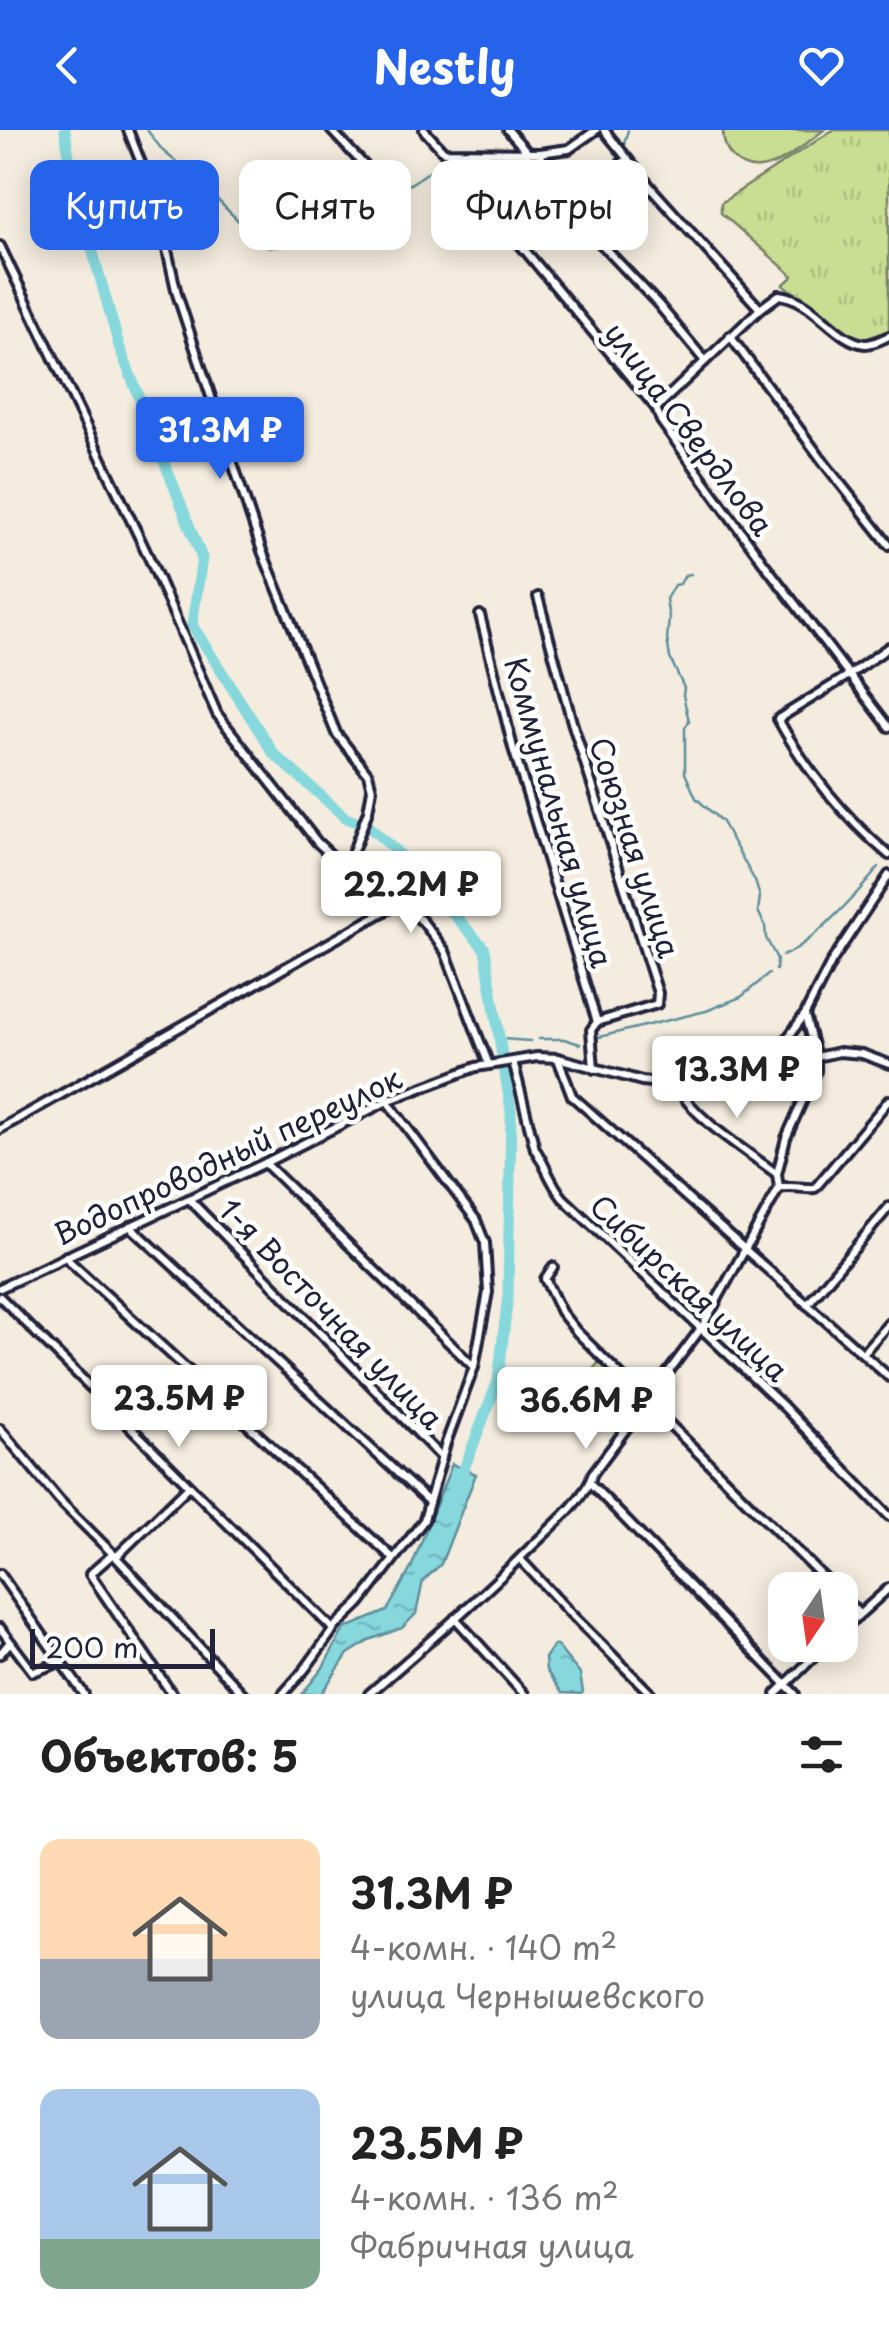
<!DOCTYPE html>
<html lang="ru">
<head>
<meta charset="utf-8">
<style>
  :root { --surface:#fff; --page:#f6f6f6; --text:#222; --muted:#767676; --accent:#2563eb }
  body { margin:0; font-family:"Playpen Sans",sans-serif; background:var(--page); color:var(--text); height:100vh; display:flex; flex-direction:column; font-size:38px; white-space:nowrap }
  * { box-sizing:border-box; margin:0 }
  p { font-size:32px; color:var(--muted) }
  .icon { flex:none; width:55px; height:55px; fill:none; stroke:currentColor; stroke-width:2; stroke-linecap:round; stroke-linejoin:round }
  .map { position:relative; height:1564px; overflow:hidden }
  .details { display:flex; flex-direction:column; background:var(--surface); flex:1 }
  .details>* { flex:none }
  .guide { position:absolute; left:30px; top:30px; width:830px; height:90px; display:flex; gap:20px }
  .needle { width:65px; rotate:193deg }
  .fabs { position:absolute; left:768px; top:1442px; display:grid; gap:20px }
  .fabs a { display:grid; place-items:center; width:90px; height:90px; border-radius:20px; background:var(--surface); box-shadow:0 5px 25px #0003; font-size:50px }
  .scale { position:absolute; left:30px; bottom:25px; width:185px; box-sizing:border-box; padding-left:10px; border:5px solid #22223b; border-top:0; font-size:28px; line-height:35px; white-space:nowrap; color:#22223b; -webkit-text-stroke:8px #fff; paint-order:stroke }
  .price { position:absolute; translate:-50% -85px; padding:0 22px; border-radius:10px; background:#fff; color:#222; font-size:32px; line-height:65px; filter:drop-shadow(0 2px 5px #0008) }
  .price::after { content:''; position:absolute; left:50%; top:60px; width:30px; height:22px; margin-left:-15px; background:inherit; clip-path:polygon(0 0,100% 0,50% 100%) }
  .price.current { background:var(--accent); color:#fff }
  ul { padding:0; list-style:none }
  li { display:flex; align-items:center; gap:30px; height:250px; padding:0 40px }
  li span { display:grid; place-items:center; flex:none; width:280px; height:200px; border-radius:20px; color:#555 }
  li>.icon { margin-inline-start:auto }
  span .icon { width:120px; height:120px; fill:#fffc; stroke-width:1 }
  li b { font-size:42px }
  h2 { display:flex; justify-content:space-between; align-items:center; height:120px; padding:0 40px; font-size:42px }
  .chip { padding:0 35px; border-radius:20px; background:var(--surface); box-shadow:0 5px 25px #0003; font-size:35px; line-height:90px }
  .chip.current { background:var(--accent); color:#fff }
  header { display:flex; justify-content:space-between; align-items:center; height:130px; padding:0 40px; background:var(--accent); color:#fff; font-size:45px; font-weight:700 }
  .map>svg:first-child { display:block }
  .park { fill:url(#park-tufts); stroke:#768067; stroke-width:2.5 }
  .pitch { fill:#cade93; stroke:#768067; stroke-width:2.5 }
  .water { fill:url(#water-ripples); stroke:#5e8f9c; stroke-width:2.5 }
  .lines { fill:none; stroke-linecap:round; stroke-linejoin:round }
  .stream { stroke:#5e8f9c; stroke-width:2.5 }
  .river { stroke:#86d8dd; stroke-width:11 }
  .street-casing { stroke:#22223b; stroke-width:14 }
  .street { stroke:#fff; stroke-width:6 }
  .labels { text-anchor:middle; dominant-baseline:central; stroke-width:9; stroke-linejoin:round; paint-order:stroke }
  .street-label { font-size:30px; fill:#22223b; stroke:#fff }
</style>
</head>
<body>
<header><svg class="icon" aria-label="back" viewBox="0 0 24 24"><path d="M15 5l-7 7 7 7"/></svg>Nestly<svg class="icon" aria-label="heart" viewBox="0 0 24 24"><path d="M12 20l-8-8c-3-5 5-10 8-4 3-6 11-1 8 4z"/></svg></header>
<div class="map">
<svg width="889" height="1564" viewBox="0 0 889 1564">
  <defs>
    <pattern id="park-tufts" width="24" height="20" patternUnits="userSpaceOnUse" patternTransform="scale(2.5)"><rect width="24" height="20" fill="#cade93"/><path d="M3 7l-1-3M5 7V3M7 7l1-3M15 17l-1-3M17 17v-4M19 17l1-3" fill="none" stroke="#adbe80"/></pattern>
    <pattern id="water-ripples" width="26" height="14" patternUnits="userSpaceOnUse" patternTransform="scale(2.5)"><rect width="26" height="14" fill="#86d8dd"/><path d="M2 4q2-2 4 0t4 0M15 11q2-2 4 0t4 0" fill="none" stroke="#73b9bf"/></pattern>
  </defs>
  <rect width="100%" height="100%" fill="#f4ecde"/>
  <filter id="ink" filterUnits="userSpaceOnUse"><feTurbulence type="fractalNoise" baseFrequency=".01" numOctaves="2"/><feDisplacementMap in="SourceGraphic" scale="20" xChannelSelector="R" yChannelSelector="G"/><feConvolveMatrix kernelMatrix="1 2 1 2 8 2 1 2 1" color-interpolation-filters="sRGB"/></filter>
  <g filter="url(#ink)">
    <g class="park">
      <path d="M833,0H889V203C881,207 874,212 865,211C846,209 802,168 783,155L793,146L721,83V73Z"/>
      <path d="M601,1230L618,1247L609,1255L603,1271L580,1254Z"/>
    </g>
    <path class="pitch" d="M723,0H824C800,17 762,56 734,29C725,21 723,11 723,0Z"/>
    <g class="water">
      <path d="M452,1334L476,1344L441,1434L423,1451L416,1484L402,1498L372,1509L348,1524L321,1564H302L322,1539L344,1499L387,1481L411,1438Z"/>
      <path d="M554,1515L557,1516L580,1544L583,1562L581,1564L562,1563L546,1540L545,1528Z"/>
    </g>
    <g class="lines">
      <g class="stream">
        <path d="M147,0L163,21L191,44L259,111L269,117H276L288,112L308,96L412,53L451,27L489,30L520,26L538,28L540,35"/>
        <path d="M623,18L628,0"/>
        <path d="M549,50L559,60C594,56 598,53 620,25"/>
        <path d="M691,444L685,445L680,454L674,455L666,469L669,488L667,509L670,528L684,558L683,565L689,591L685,598V643L696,668L722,692L755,751L760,767L758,781L765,796L766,808L777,829L776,840"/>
        <path d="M782,826C810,816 859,762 879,737"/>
        <path d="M595,908L706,881L741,867L769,844"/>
        <path d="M502,909L530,911"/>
        <path d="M539,909H564L580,914"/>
      </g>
      <path class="river" d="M65,0L72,47L119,216L202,428L192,495L274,624L346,688L369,697L398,723L485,819L511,981L508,1165L498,1251L460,1349"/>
      <defs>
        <g id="street">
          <path d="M128,0L156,71L177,164L262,421L336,603L368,644L372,659L368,681L351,727L352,735L386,759L423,792L445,821L489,935"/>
          <path d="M331,0L382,54"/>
          <path d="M424,0L444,22L540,23L547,55L554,64L594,59L627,29"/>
          <path d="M604,0L652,59L760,179"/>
          <path d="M540,23L569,19L596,0"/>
          <path d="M450,30L656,278L661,291L763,432L889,597"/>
          <path d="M471,56L478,51L524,35L528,23L508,0"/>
          <path d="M555,65L658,174L705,231"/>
          <path d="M0,116L152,434L217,584L317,712L337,731L352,735"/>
          <path d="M730,206L825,334L889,415"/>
          <path d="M656,278L760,179L779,165C814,168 835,211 865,214C874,214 882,209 889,206"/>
          <path d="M538,467L572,592L658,863L657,874L597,892L591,900L594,939"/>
          <path d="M480,485L513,618L597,892"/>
          <path d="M889,517L849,545L778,589C805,639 845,688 889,725"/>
          <path d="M782,916L816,927L839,922L862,924L889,934"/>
          <path d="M558,929L572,966L889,1247"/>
          <path d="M513,931L535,1019C546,1036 550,1052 563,1068L784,1277L889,1386"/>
          <path d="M676,955C695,990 745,1020 777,1044"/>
          <path d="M0,999L401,772"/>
          <path d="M265,1033L474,1237"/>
          <path d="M779,1058L777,1044L786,1008L816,941V927L805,885"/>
          <path d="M779,1058C792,1055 802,1059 815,1058L889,970"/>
          <path d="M189,1069L442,1328"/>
          <path d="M130,1096L429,1372"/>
          <path d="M66,1126L69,1131L393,1428"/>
          <path d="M553,1137L545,1149L561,1182L577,1202L836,1460"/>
          <path d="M0,1158L265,1033L387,971L476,937L537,927L558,928L642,951L676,955L750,939L782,916L805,884L832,831L889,745"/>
          <path d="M0,1167L333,1499"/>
          <path d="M807,1175L889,1077"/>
          <path d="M863,1223L889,1193"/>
          <path d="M0,1299L60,1371L113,1424L243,1564"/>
          <path d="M590,1353L795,1564"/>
          <path d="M113,1424L90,1444L172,1564"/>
          <path d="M116,1427L189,1356"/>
          <path d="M520,1429L570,1483L651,1564"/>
          <path d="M0,1444L61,1532"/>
          <path d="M840,1464L859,1484"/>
          <path d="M455,1488L524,1564"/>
          <path d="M0,1498L33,1542L61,1532L84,1564"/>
          <path d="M840,1502L889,1458"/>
          <path d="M0,1524L10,1512"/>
          <path d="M283,1564L305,1539L336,1496L360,1473L424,1390L446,1313L474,1237L488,1162L485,1113L476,1090L387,971"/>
          <path d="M369,1564C423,1517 478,1470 529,1419C549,1399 585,1370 593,1343L702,1197L779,1058"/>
          <path d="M776,1564L826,1515"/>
        </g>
      </defs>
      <use href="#street" class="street-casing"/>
      <use href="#street" class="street"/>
    </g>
  </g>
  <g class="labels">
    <g class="street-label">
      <text transform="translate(690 298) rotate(53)">улица Свердлова</text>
      <text transform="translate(560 682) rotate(74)">Коммунальная улица</text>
      <text transform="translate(636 717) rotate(72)">Союзная улица</text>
      <text transform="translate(227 1025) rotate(-25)">Водопроводный переулок</text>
      <text transform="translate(690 1157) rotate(43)">Сибирская улица</text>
      <text transform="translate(332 1183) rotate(46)">1-я Восточная улица</text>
    </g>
  </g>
</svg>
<div class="fabs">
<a><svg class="needle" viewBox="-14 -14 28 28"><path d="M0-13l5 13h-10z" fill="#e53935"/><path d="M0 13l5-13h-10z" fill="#767676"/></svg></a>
</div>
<div class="scale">200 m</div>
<b class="price current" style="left:220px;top:352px">31.3M ₽</b>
<b class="price" style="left:411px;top:806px">22.2M ₽</b>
<b class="price" style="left:737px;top:991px">13.3M ₽</b>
<b class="price" style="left:179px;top:1320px">23.5M ₽</b>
<b class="price" style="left:586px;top:1322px">36.6M ₽</b>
<div class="guide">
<a class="chip current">Купить</a>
<a class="chip">Снять</a>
<a class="chip">Фильтры</a>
</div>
</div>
<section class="details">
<h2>Объектов: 5<svg class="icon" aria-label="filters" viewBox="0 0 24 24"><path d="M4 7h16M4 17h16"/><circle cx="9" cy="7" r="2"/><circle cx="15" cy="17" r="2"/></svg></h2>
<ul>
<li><span style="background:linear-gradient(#ffd9b3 60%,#9aa5b1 0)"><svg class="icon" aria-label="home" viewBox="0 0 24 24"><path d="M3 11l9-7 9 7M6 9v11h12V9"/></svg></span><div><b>31.3M ₽</b><p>4-комн. · 140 m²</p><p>улица Чернышевского</p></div></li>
<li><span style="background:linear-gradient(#a9c7e8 75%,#7fa58c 0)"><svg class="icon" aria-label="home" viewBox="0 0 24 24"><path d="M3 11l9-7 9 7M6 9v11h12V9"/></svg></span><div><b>23.5M ₽</b><p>4-комн. · 136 m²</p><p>Фабричная улица</p></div></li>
</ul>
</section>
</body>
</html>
